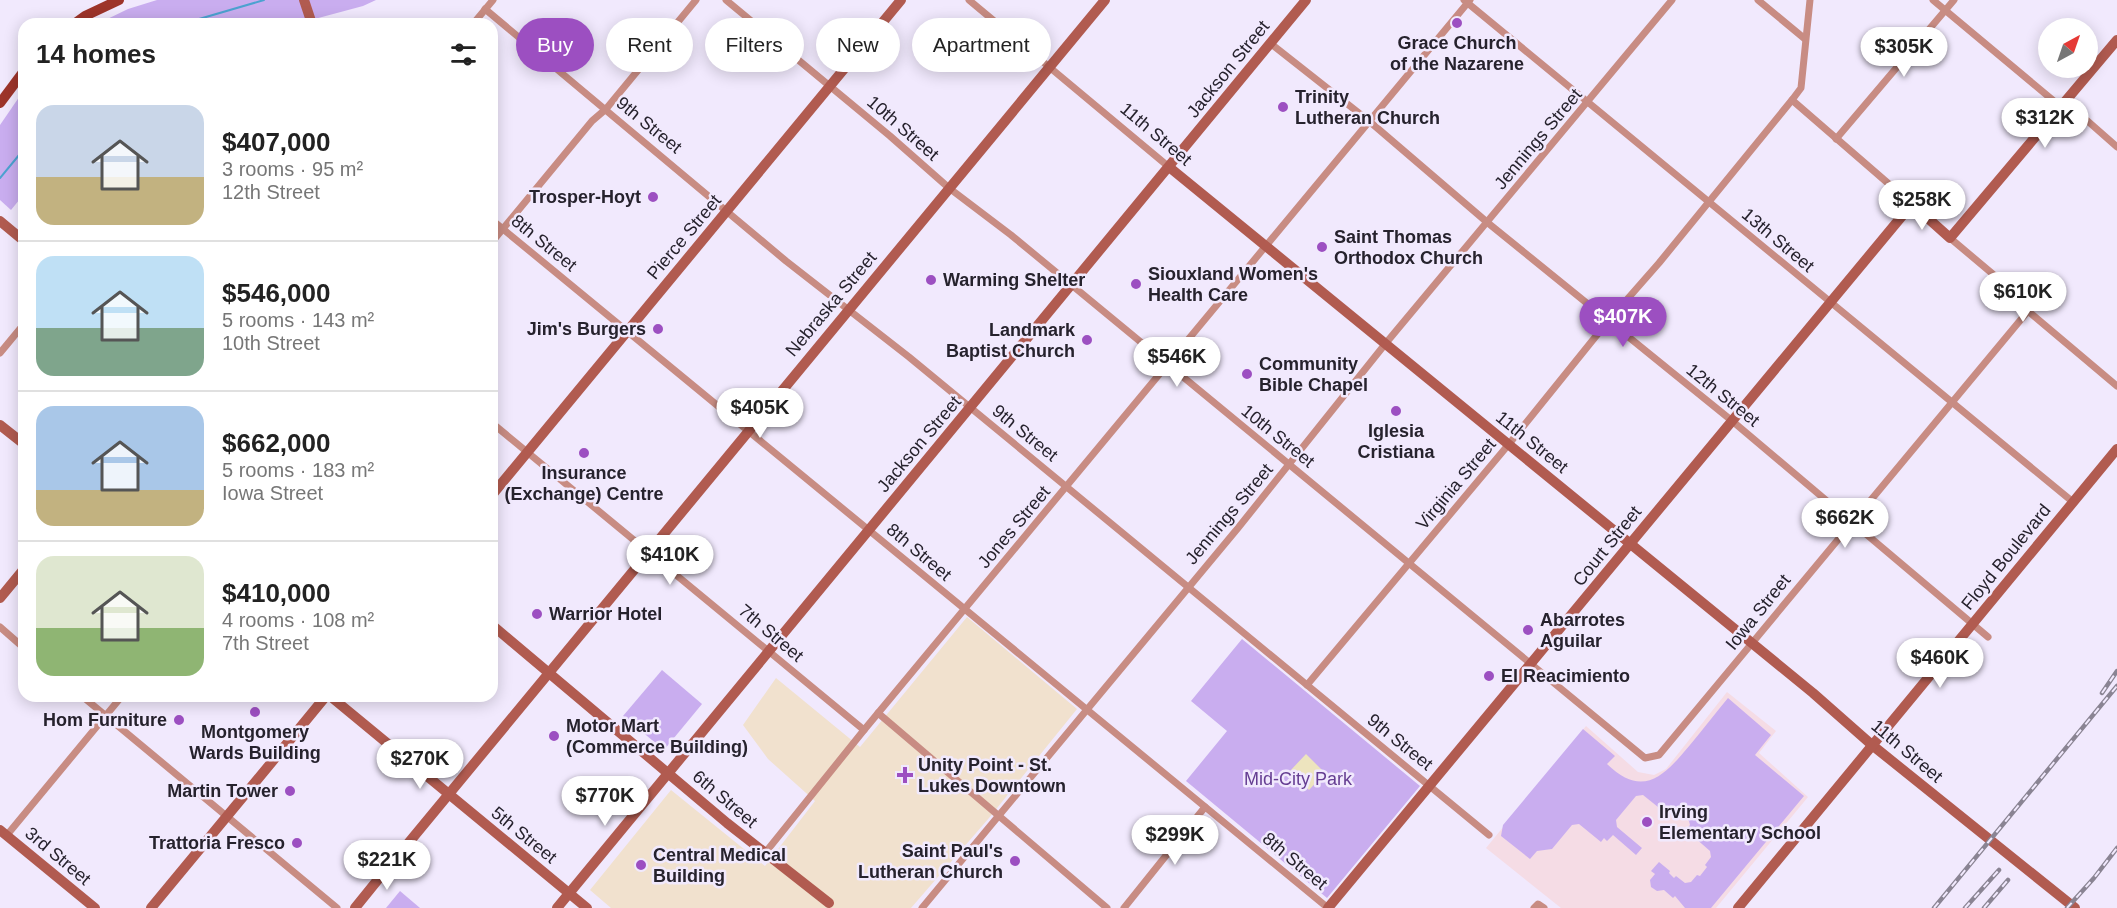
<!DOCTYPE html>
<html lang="en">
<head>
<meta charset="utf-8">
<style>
  :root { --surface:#fff; --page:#f2f2f2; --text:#222; --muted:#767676; --line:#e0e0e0; --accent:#9c4fc1 }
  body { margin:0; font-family:Arial,sans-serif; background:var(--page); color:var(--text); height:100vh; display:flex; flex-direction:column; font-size:22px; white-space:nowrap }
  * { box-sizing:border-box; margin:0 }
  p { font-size:20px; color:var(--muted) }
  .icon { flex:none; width:33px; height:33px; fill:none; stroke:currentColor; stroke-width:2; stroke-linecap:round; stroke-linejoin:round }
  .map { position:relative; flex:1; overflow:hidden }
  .drawer { position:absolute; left:18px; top:18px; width:480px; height:684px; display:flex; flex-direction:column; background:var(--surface); border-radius:18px; box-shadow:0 3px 15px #0003 }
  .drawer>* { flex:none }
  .hud { position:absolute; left:516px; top:18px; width:570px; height:54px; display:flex; gap:12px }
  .needle { width:39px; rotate:40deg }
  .buttons { position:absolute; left:2038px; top:18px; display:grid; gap:12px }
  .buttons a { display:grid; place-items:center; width:60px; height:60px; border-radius:50%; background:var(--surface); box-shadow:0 3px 15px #0003; font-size:30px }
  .price { position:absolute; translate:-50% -51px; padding:0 14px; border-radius:21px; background:#fff; color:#222; font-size:20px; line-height:39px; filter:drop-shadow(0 2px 3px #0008) }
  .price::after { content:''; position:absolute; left:50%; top:36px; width:18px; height:14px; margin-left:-9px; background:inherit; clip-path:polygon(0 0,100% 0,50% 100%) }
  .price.on { background:var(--accent); color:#fff }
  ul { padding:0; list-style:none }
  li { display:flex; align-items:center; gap:18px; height:150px; padding:0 18px }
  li+li { border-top:2px solid var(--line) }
  li span { display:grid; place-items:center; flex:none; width:168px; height:120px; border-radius:18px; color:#555 }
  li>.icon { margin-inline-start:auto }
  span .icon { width:72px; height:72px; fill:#fffc; stroke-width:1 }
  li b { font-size:26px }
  h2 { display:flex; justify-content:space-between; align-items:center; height:72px; padding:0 18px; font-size:26px }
  .tag { padding:0 21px; border-radius:27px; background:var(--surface); box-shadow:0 3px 15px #0003; font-size:21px; line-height:54px }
  .tag.on { background:var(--accent); color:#fff }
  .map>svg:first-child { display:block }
  .education { fill:#f5dce5 }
  .medical { fill:#f1e1ce }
  .green { fill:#c9adef }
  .sand { fill:#ede4be }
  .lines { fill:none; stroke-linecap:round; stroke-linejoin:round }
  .stream { stroke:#4ca2d0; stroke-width:2 }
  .street { stroke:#c88c83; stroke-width:7 }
  .secondary { stroke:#b15b50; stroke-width:10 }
  .primary { stroke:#9d342a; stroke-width:10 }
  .rail-casing { stroke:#8a8493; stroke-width:4.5 }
  .rail { stroke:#f1e9fd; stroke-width:2; stroke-dasharray:7; stroke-linecap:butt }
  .poi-dot { fill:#9c4fc1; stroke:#f1e9fd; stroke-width:2 }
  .labels { text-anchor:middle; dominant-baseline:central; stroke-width:5; stroke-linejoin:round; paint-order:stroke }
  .poi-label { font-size:18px; font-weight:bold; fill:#26222d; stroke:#f1e9fd; text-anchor:start }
  .street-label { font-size:18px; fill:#26222d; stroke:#f1e9fd }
  .park-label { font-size:18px; fill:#653d92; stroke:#f1e9fd }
</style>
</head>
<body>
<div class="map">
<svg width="2117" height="908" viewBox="0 0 2117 908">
  <rect width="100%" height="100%" fill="#f1e9fd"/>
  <path class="education" d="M1727,692L1776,731L1759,753L1808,797L1716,908H1561L1486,848L1586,726L1638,772L1654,775L1666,769Z"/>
  <path class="medical" d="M967,617L1077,709L989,818L911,908H611L590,890L671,790L765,866L815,801L768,759L743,725L776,678L860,747Z"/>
  <g class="green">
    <path d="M157,0H376L363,6L296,24H97L128,9Z"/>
    <path d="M24,90V194L11,210L0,200V125Z"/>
    <path d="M1242,639L1420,786L1327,898L1186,781L1227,731L1191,701Z"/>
    <path d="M662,670L702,704L664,750L623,716Z"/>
    <path d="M1728,698L1771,735L1755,755L1804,796L1711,908H1685L1675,896L1673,898L1664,890L1657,891L1651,887L1650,880L1655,874L1651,871L1659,862L1670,871L1669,873L1674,878L1676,876L1685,883L1691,882L1697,875L1700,876L1707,867L1705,865L1711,857L1710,851L1686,830L1690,825L1689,821L1677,811L1672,810L1668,815L1643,795L1636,796L1616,820L1617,827L1642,848L1636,855L1613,835L1607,841L1604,838L1601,842L1579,824L1572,825L1552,849L1537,851L1530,859L1501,836L1503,825L1583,729L1615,756L1607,764C1643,799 1664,776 1690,745C1703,729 1715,714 1728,698Z"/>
    <path d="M400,891L420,908H386Z"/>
  </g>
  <path class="sand" d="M1306,754L1325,773L1309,790L1290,771Z"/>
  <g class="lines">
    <g class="stream">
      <path d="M182,24L264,0"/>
      <path d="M0,178L24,149"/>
    </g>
    <g class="street">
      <path d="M726,0L890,136L949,188L1011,235L1645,758L1659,755L2028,311"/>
      <path d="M969,0L1169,167"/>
      <path d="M1464,0L2073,502"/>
      <path d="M1758,0L1805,39"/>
      <path d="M1933,0L2061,107"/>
      <path d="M485,9L786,261L909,357L1489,835"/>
      <path d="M473,24L493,0"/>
      <path d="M1270,43L1369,121L1488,223L1731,420L1988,637"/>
      <path d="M1792,100L1912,204"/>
      <path d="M2066,102L2117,147"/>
      <path d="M1836,139L1954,0"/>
      <path d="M492,220L1328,908"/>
      <path d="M1950,238L2032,307L2028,311L2117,386"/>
      <path d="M492,242L592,121L606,109L696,0"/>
      <path d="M0,353L24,324"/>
      <path d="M492,423L864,730"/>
      <path d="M0,627L24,648"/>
      <path d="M1307,685L1509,444L1609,320L1659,263L1792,100L1801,88L1810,0"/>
      <path d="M82,696L337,908"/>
      <path d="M878,713L1107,908"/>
      <path d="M7,835L122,696"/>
      <path d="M765,853L864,730L1470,0"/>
      <path d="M922,908L1238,528L1386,343L1672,0"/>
      <path d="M1124,908L1205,807"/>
      <path d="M1534,908L1538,904L1544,908"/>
    </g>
    <g class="secondary">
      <path d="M304,0L312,24"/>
      <path d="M1169,167L1813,693L1872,745L2075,908"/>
      <path d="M0,221L24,241"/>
      <path d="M0,425L24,444"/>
      <path d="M492,495L901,0"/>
      <path d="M0,598L24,569"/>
      <path d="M492,625L727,823L829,903"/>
      <path d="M330,696L587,908"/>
      <path d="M280,752L326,696"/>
      <path d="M0,830L95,908"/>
      <path d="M401,852L1105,0"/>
      <path d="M151,908L276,757"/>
      <path d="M355,908L397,856"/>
      <path d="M557,908L1306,0"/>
      <path d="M1328,908L1912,204L1950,238L2117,40"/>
      <path d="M1738,908C1865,755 1991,602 2117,449"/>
    </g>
    <g class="primary">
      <path d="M74,24L85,16L119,0"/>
      <path d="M0,103L24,71"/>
    </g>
    <defs>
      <g id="rail">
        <path d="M2102,693L2117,671"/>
        <path d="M1934,908L2117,686"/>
        <path d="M1965,908L1999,870"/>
        <path d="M1984,908L2008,880"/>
        <path d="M2067,908L2094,878L2117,848"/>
      </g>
    </defs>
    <use href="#rail" class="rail-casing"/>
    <use href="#rail" class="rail"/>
  </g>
  <g class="poi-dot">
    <circle cx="1457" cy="23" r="6"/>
    <circle cx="1283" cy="107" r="6"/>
    <circle cx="653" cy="197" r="6"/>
    <circle cx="1322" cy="247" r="6"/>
    <circle cx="931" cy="280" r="6"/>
    <circle cx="1136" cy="284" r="6"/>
    <circle cx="658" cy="329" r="6"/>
    <circle cx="1087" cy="340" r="6"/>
    <circle cx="1247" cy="374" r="6"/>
    <circle cx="1396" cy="411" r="6"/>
    <circle cx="584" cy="453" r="6"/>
    <circle cx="537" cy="614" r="6"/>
    <circle cx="1528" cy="630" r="6"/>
    <circle cx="1489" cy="676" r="6"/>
    <circle cx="255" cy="712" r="6"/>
    <circle cx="179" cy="720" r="6"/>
    <circle cx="554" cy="736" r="6"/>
    <path d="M902 766h6v6h6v6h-6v6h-6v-6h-6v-6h6z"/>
    <circle cx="290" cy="791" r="6"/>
    <circle cx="1647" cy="822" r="6"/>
    <circle cx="297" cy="843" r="6"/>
    <circle cx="1015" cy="861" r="6"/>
    <circle cx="641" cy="865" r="6"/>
  </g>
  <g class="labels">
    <g class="poi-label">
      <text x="1457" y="43" text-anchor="middle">Grace Church<tspan x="1457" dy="21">of the Nazarene</tspan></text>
      <text x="1295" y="97">Trinity<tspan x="1295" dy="21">Lutheran Church</tspan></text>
      <text x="641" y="197" text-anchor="end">Trosper-Hoyt</text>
      <text x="1334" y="237">Saint Thomas<tspan x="1334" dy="21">Orthodox Church</tspan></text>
      <text x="1148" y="274">Siouxland Women's<tspan x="1148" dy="21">Health Care</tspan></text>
      <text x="943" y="280">Warming Shelter</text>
      <text x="646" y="329" text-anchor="end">Jim's Burgers</text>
      <text x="1075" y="330" text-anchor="end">Landmark<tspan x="1075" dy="21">Baptist Church</tspan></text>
      <text x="1259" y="364">Community<tspan x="1259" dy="21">Bible Chapel</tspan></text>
      <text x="1396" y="431" text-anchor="middle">Iglesia<tspan x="1396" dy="21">Cristiana</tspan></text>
      <text x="584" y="473" text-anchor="middle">Insurance<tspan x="584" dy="21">(Exchange) Centre</tspan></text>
      <text x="549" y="614">Warrior Hotel</text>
      <text x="1540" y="620">Abarrotes<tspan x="1540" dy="21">Aguilar</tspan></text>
      <text x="1501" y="676">El Reacimiento</text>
      <text x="167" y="720" text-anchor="end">Hom Furniture</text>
      <text x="566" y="726">Motor Mart<tspan x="566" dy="21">(Commerce Building)</tspan></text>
      <text x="255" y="732" text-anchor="middle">Montgomery<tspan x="255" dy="21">Wards Building</tspan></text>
      <text x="918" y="765">Unity Point - St.<tspan x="918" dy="21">Lukes Downtown</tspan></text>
      <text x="278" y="791" text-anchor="end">Martin Tower</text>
      <text x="1659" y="812">Irving<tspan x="1659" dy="21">Elementary School</tspan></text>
      <text x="285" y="843" text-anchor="end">Trattoria Fresco</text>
      <text x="1003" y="851" text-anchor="end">Saint Paul's<tspan x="1003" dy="21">Lutheran Church</tspan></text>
      <text x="653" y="855">Central Medical<tspan x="653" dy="21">Building</tspan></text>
    </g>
    <g class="street-label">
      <text transform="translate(1228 69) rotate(-51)">Jackson Street</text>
      <text transform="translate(649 125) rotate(39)">9th Street</text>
      <text transform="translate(903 128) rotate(41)">10th Street</text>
      <text transform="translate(1156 134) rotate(40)">11th Street</text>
      <text transform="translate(1538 139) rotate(-50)">Jennings Street</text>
      <text transform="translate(684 237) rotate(-50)">Pierce Street</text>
      <text transform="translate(1778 240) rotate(40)">13th Street</text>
      <text transform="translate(544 243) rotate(39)">8th Street</text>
      <text transform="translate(831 304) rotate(-50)">Nebraska Street</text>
      <text transform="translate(1723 395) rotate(39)">12th Street</text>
      <text transform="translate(1025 433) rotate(39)">9th Street</text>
      <text transform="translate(1278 436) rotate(39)">10th Street</text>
      <text transform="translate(1532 442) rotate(39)">11th Street</text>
      <text transform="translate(919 444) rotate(-50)">Jackson Street</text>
      <text transform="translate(1456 484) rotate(-50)">Virginia Street</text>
      <text transform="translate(1229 514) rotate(-50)">Jennings Street</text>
      <text transform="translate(1014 527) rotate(-50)">Jones Street</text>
      <text transform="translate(1607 546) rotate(-51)">Court Street</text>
      <text transform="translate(919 552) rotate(40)">8th Street</text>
      <text transform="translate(2006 557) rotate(-51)">Floyd Boulevard</text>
      <text transform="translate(1758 612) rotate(-51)">Iowa Street</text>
      <text transform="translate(771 633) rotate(40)">7th Street</text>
      <text transform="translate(1400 742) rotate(39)">9th Street</text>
      <text transform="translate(1907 751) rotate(40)">11th Street</text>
      <text transform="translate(725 799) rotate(40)">6th Street</text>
      <text transform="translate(524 835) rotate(39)">5th Street</text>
      <text transform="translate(58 856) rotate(40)">3rd Street</text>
      <text transform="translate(1295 861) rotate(40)">8th Street</text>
    </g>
    <g class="park-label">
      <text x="1298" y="779">Mid-City Park</text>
    </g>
  </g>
</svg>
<div class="buttons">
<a><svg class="needle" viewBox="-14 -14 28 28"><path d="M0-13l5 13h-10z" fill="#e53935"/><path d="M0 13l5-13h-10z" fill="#767676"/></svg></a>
</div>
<b class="price" style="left:1904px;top:78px">$305K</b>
<b class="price" style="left:2045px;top:149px">$312K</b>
<b class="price" style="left:1922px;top:231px">$258K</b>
<b class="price" style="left:2023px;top:323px">$610K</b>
<b class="price on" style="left:1623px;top:348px">$407K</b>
<b class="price" style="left:1177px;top:388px">$546K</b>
<b class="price" style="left:760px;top:439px">$405K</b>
<b class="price" style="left:1845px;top:549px">$662K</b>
<b class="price" style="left:670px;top:586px">$410K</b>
<b class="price" style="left:1940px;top:689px">$460K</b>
<b class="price" style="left:420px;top:790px">$270K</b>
<b class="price" style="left:605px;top:827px">$770K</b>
<b class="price" style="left:1175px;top:866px">$299K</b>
<b class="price" style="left:387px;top:891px">$221K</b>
<div class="hud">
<a class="tag on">Buy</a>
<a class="tag">Rent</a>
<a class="tag">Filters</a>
<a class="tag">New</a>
<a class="tag">Apartment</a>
</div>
<section class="drawer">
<h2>14 homes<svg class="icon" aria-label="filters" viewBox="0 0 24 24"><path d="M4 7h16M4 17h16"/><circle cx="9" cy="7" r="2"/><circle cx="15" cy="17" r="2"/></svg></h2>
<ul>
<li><span style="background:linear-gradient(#c9d6e8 60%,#c2b280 0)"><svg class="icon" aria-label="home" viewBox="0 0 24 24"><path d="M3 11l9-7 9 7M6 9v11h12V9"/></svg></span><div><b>$407,000</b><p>3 rooms · 95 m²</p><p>12th Street</p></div></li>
<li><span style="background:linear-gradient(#bfe0f5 60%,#7fa58c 0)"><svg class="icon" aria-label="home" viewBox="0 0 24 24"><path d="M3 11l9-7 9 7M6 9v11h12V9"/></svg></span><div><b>$546,000</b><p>5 rooms · 143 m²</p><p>10th Street</p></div></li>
<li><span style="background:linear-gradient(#a9c7e8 70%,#c2b280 0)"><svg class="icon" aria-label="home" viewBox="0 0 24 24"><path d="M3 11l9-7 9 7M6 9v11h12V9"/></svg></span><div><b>$662,000</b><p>5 rooms · 183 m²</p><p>Iowa Street</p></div></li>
<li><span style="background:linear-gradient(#dfe7d0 60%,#8fb573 0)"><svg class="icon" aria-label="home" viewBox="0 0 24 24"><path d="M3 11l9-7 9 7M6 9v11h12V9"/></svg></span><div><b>$410,000</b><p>4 rooms · 108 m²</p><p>7th Street</p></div></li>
</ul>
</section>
</div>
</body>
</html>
